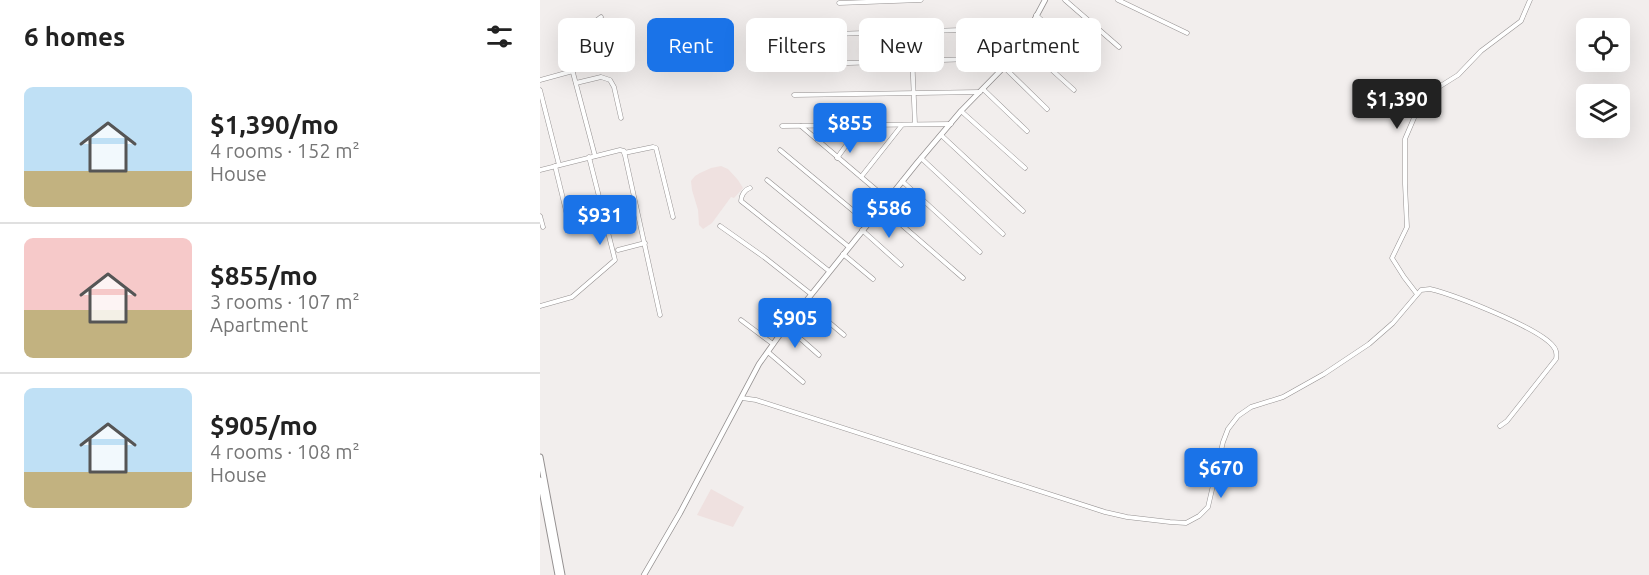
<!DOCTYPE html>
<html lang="en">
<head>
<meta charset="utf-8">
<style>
  :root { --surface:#fff; --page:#f6f6f6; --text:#222; --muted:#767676; --line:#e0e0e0; --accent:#1a73e8 }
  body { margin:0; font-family:Ubuntu,sans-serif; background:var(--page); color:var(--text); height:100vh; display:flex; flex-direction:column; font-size:22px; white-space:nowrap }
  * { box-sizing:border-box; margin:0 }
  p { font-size:20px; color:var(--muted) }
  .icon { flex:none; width:33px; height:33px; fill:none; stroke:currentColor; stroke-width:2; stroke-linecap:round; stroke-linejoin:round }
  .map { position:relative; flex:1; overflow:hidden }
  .sheet { display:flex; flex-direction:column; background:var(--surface); width:540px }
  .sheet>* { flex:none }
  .guide { position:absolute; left:18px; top:18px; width:570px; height:54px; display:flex; gap:12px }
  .tools { position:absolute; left:1036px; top:18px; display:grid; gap:12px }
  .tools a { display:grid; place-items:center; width:54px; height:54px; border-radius:9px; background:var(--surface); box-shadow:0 6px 24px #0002; font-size:30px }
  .price { position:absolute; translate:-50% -51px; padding:0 14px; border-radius:6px; background:var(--accent); color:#fff; font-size:20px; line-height:39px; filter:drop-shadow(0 2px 3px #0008) }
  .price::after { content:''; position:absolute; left:50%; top:36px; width:18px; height:14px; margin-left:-9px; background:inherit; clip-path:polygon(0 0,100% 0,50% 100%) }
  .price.active { background:#222; color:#fff }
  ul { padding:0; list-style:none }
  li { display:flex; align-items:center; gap:18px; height:150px; padding:0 24px }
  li+li { border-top:2px solid var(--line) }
  li span { display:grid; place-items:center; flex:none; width:168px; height:120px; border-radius:9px; color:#555 }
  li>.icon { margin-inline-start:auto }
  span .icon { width:72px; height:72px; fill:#fffc; stroke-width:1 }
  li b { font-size:26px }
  h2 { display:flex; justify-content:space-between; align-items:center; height:72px; padding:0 24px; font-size:26px }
  .chip { padding:0 21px; border-radius:9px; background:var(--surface); box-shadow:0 6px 24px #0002; font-size:21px; line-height:54px }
  .chip.active { background:var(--accent); color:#fff }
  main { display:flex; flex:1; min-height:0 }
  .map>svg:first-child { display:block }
  .built { fill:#efe1e0 }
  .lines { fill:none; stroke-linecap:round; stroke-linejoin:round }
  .minor-casing { stroke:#959191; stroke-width:5 }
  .tertiary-casing { stroke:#959191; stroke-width:6 }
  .secondary-casing { stroke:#959191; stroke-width:7 }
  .minor { stroke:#fff; stroke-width:4 }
  .tertiary { stroke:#fff; stroke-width:4.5 }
  .secondary { stroke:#fff; stroke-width:5 }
</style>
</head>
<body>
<main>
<section class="sheet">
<h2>6 homes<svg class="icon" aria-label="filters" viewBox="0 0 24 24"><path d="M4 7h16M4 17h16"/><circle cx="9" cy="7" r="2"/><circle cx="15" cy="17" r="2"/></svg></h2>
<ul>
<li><span style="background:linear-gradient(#bfe0f5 70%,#c2b280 0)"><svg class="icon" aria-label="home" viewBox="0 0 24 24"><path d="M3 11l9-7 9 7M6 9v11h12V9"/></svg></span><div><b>$1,390/mo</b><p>4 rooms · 152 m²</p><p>House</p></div></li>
<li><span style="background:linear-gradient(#f6c9c9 60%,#c2b280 0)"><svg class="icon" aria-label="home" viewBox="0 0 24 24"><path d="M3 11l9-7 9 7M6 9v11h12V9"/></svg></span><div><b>$855/mo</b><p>3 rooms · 107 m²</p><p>Apartment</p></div></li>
<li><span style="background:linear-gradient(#bfe0f5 70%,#c2b280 0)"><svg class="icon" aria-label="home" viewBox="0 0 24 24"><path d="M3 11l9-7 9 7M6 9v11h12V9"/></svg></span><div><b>$905/mo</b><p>4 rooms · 108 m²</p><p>House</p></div></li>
</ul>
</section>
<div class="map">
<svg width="1109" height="575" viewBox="0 0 1109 575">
  <rect width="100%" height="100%" fill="#f2eeed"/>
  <g class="built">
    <path d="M181,166L188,169L198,180L203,188L194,198L191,197L172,223L163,229L159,225L158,210L152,190L151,181L155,176L160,173L171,168Z"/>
    <path d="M171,489L204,507L193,527L157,515Z"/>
  </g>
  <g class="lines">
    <defs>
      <g id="minor">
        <path d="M525,0L579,47"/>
        <path d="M578,0L647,33"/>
        <path d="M299,3L381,0"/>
        <path d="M496,15L547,60"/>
        <path d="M371,31L375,124"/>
        <path d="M293,34L490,28"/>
        <path d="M482,43L534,90"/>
        <path d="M278,64L463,58L470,60"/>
        <path d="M464,67L507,109"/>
        <path d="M0,80L33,71"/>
        <path d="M36,83L61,77L70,80L74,87L81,118"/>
        <path d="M443,89L487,131"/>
        <path d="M0,90L19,165"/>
        <path d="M254,95L440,92"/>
        <path d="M421,111L485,168"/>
        <path d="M242,126L411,124"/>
        <path d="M261,126L347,199"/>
        <path d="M401,135L483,211"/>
        <path d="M240,150L328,223"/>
        <path d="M84,153L113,147L116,148L133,217"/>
        <path d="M55,156L27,50L58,41L53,23L61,17"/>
        <path d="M297,158L321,125"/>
        <path d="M381,158L463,234"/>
        <path d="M15,166L27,215"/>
        <path d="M0,170L80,150L84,151L120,315"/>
        <path d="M321,177L362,125"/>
        <path d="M227,180L309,247"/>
        <path d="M362,181L440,252"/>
        <path d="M210,188C204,190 201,196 201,201L289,271"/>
        <path d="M341,207L423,278"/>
        <path d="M0,216L3,227"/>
        <path d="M180,226L224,257L271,294"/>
        <path d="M322,230L361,265"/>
        <path d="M78,250L105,243"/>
        <path d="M303,254L333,279"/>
        <path d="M877,294L864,277L852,258L867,227L865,184V139L883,97L918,75L941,51L981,21L990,0"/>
        <path d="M265,302L304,335"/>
        <path d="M0,306L32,297L75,260L49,157"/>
        <path d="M201,320L233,344"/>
        <path d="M246,326L279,355"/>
        <path d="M228,352L263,382"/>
        <path d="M202,398L216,400L565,512L587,517L630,522L646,523L659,516L668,507L683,442L688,429L698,416L711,407L743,397L784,374L829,344L853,323L881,290L890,289C915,295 999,328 1013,346C1017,350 1017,354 1016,359L967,421L960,426"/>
      </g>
      <path id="tertiary" d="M104,575L140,513L219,364L246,326L377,163L421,111L464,67L482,43L505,0"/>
      <g id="secondary">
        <path d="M0,457L22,575"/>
        <path d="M0,480L18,575"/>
      </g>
    </defs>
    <use href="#minor" class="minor-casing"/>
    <use href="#tertiary" class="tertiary-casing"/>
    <use href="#secondary" class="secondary-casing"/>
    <use href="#minor" class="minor"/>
    <use href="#tertiary" class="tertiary"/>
    <use href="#secondary" class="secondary"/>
  </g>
</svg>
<div class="tools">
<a><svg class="icon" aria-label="locate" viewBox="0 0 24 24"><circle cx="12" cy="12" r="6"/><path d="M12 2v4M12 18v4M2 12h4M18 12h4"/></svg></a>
<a><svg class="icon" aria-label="layers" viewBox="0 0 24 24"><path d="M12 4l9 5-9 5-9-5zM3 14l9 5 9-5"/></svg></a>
</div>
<b class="price active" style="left:857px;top:130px">$1,390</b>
<b class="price" style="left:310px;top:154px">$855</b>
<b class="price" style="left:349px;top:239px">$586</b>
<b class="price" style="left:60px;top:246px">$931</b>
<b class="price" style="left:255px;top:349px">$905</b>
<b class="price" style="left:681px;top:499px">$670</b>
<div class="guide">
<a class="chip">Buy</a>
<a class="chip active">Rent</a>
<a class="chip">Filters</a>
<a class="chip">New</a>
<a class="chip">Apartment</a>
</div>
</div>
</main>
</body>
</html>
